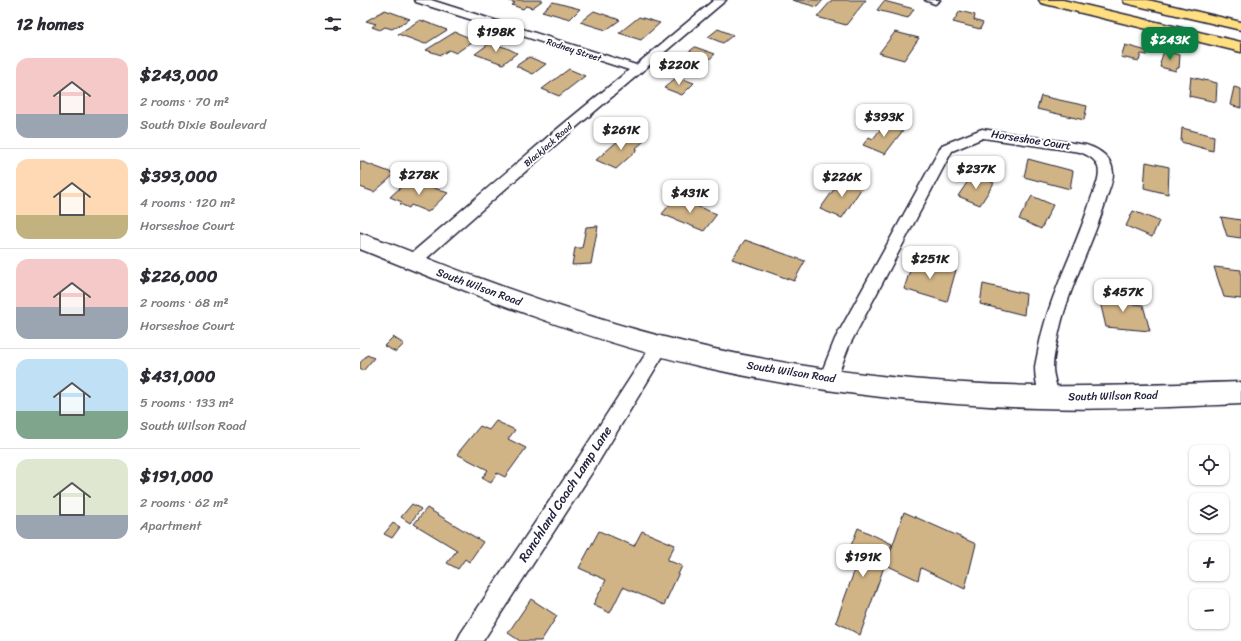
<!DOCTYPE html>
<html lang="en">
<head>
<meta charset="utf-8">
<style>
  :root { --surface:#fff; --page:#f7f7f7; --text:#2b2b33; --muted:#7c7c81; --line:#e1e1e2; --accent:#0b8043 }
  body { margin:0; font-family:Sriracha,sans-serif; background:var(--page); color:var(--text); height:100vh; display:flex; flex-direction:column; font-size:15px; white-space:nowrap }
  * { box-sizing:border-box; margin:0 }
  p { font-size:13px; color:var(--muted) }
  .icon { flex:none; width:22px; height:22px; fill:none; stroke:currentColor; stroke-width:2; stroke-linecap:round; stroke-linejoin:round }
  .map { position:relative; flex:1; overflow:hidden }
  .side { display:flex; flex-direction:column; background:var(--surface); width:360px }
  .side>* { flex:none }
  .tools { position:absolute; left:829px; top:445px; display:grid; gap:8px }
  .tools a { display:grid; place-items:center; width:40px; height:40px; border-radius:8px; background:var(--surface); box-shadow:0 1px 3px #0004; font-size:20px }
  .price { position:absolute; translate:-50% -34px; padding:0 9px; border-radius:8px; background:#fff; color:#222; font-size:13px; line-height:26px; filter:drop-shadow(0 1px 2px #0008) }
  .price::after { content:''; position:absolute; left:50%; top:24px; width:12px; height:9px; margin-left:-6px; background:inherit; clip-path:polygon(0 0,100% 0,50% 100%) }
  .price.on { background:var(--accent); color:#fff }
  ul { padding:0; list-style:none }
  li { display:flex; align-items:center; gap:12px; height:100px; padding:0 16px }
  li+li { border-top:1px solid var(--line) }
  li span { display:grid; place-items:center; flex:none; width:112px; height:80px; border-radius:12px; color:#555 }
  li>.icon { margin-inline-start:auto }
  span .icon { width:48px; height:48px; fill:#fffc; stroke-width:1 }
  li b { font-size:17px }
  h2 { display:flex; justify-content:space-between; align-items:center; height:48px; padding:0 16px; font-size:17px }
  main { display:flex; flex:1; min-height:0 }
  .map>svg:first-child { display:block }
  .building { fill:#d1b486; stroke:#22223b }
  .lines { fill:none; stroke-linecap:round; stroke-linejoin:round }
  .lane-casing { stroke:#22223b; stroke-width:3 }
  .street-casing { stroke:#22223b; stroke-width:3 }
  .secondary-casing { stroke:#22223b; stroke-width:3 }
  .highway-casing { stroke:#22223b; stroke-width:3 }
  .lane { fill:#fff; fill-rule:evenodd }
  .street { fill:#fff; fill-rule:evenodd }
  .secondary { fill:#fff; fill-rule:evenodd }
  .highway { fill:#ffdf80; fill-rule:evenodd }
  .labels { text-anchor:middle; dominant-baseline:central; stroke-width:4; stroke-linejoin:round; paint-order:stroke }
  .far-street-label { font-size:9px; fill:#22223b; stroke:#fff }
  .street-label { font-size:11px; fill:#22223b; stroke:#fff }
  .near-street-label { font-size:13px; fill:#22223b; stroke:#fff }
</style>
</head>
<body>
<main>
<section class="side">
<h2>12 homes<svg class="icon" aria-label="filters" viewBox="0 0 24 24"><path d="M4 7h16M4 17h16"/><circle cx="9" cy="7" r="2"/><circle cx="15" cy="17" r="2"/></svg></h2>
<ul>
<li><span style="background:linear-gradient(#f6c9c9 70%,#9aa5b1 0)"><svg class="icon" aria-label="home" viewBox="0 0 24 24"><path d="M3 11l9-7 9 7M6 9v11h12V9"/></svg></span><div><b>$243,000</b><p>2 rooms · 70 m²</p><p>South Dixie Boulevard</p></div></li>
<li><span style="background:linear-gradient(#ffd9b3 70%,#c2b280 0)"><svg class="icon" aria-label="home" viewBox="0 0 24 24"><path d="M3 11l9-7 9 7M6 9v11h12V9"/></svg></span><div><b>$393,000</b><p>4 rooms · 120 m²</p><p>Horseshoe Court</p></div></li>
<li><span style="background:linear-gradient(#f6c9c9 60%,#9aa5b1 0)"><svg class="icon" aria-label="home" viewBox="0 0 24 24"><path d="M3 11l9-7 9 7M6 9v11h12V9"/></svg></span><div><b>$226,000</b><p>2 rooms · 68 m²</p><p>Horseshoe Court</p></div></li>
<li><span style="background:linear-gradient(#bfe0f5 65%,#7fa58c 0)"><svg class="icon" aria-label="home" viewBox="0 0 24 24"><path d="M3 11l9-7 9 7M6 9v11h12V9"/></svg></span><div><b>$431,000</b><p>5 rooms · 133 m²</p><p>South Wilson Road</p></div></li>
<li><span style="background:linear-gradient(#dfe7d0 70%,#9aa5b1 0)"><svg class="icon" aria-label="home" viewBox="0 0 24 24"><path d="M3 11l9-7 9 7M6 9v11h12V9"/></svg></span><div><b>$191,000</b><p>2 rooms · 62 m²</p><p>Apartment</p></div></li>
</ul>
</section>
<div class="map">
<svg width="881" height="641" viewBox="0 0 881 641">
  <rect width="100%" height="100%" fill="#fff"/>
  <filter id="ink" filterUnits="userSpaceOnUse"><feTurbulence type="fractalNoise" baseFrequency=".025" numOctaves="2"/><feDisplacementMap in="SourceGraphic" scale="8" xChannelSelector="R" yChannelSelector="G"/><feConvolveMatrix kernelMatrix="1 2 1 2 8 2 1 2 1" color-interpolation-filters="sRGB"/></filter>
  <g filter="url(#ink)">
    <g class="building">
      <path d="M147,0H183L172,8L166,6L163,9L152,5L155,3Z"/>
      <path d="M432,0H463L457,7Z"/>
      <path d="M472,0H506L486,25L457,17Z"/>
      <path d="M524,1L554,9L548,18L517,10Z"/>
      <path d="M193,2L220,9L210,19L182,11Z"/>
      <path d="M25,10L50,19L32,29L25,27L20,30L12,27L16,24L6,21Z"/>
      <path d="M234,11L260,20L246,30L220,22Z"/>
      <path d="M600,11L615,15L614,20L623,23L620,29L593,22Z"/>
      <path d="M279,17L300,23L281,40L259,33Z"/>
      <path d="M60,20L87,30L65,44L38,34Z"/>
      <path d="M358,29L373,35L363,43L348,37Z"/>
      <path d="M95,32L115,40L96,53L89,50L81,55L66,50Z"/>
      <path d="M535,32L559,38L544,60L519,53Z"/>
      <path d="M130,43L147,48L157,53L143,64L115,54Z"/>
      <path d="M765,45L787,51V55L781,54L779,61L761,57Z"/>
      <path d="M335,47L355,54L342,66L321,58Z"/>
      <path d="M804,51L820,55L819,68H817L816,71L800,67L801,64L800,63Z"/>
      <path d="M169,57L186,64L173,74L156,66Z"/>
      <path d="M209,69L225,76L199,96L182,89Z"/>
      <path d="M317,77L334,83L322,95L304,88Z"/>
      <path d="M831,77L857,83L856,102L829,96Z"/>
      <path d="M874,87L881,89V108L870,105Z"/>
      <path d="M681,96L727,106L724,120L677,109Z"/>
      <path d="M526,122L544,129L525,154L503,145L509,137L513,139Z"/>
      <path d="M822,128L854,136L853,151L821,142Z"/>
      <path d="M267,133L284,141L275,149L277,150L256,169L236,160Z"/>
      <path d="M668,159L713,171L710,189L664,177Z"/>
      <path d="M0,161L35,174L14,192L0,187Z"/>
      <path d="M786,162L809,167L808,194L784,188Z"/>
      <path d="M613,174L634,183L620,205L598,196Z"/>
      <path d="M482,178L503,186L482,218L460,209Z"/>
      <path d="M50,179L88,193L68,212L51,205L49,208L40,204L42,202L30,197Z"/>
      <path d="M672,196L693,205L681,229L659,219Z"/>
      <path d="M315,198L357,214L344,231L302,214Z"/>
      <path d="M773,211L799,221L792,237L766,226Z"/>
      <path d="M861,217L881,220V238L867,236Z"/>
      <path d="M238,226L231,264L212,265L215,248H222L226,227Z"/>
      <path d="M385,240L445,261L434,281L372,259Z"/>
      <path d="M554,258L596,270L587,302L544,289Z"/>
      <path d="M854,267L881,270V299L864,297Z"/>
      <path d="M623,284L666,294L664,315L620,304Z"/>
      <path d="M738,293L760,294L763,303L783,305L790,331L746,327Z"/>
      <path d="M33,337L44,344L36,352L24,346Z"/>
      <path d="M7,355L14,358L3,371L0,369V363Z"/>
      <path d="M136,421L155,430L148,439L166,448L145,477L137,473L131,483L122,478L128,470L97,454L120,426L129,430Z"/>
      <path d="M52,504L61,509L50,523L41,517Z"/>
      <path d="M67,508L123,542L109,562L105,559L98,569L87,563L97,550L54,524Z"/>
      <path d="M544,512L616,544L605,589L561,568L558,580L526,565Z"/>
      <path d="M33,523L40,527L32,538L24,534Z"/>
      <path d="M498,528L532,544L500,635L476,622L494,572L483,566Z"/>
      <path d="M239,531L274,546L282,531L315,545L307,560L322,566L304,605L263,587L250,613L233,605L246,580L219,568Z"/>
      <path d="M171,599L197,616L181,641H160L148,633Z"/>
    </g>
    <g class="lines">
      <defs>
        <path id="lane" d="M565,0H580L575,4Z"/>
        <g id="street">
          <path d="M55,0H71L276,65L354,0H366L200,141L59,265L53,267L47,265L45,261L47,257L190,135L269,70L56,2Z"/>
          <path d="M622,129L726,145C739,149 752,157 753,173C753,182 748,192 746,200C733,244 709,286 699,332C697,343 693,356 693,368C693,380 701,391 696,403L689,406L682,403C678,393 675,378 675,367C676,360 678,353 679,346C689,295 716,249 731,199C734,190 741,177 738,167C735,158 727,155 720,152L623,138L592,151L489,346L474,385L468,387L462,385L459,379L475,339L582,145Z"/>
          <path d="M300,338L306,341L309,346L306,351L233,471L123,641H97L101,633L219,457L294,341Z"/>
        </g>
        <path id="secondary" d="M0,233C40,246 79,264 119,278C178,300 239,320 300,336C423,368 550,383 677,386C745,387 813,384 881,382V404C813,407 745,410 677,408C565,405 453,392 343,367C225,340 112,294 0,249Z"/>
        <g id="highway">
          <path d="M679,0H703L881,42V52L681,3Z"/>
          <path d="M763,0H788L881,22V30L765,3Z"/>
        </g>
      </defs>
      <use href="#lane" class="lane-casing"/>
      <use href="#street" class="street-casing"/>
      <use href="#secondary" class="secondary-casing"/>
      <use href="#highway" class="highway-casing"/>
      <use href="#lane" class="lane"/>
      <use href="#street" class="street"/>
      <use href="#secondary" class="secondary"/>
      <use href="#highway" class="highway"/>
    </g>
  </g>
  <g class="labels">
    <g class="far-street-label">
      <text transform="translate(214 50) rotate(18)">Rodney Street</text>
      <text transform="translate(188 145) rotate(-41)">Blackjack Road</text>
    </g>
    <g class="street-label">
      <text transform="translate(671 140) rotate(9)">Horseshoe Court</text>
      <text transform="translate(119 287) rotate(20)">South Wilson Road</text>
      <text transform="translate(431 372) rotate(9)">South Wilson Road</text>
      <text transform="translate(753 396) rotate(-1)">South Wilson Road</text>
    </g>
    <g class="near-street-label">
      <text transform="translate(205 494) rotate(-57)">Ranchland Coach Lamp Lane</text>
    </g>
  </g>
</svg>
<div class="tools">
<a><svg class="icon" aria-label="locate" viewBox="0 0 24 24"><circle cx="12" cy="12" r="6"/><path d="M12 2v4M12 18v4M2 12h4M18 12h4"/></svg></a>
<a><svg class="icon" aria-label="layers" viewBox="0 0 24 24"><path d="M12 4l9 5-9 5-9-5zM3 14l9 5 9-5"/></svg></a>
<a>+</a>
<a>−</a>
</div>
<b class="price" style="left:136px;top:53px">$198K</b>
<b class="price on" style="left:810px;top:61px">$243K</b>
<b class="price" style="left:319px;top:86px">$220K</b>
<b class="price" style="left:524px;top:138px">$393K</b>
<b class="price" style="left:261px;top:151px">$261K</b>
<b class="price" style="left:616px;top:190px">$237K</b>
<b class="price" style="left:59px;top:196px">$278K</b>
<b class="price" style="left:482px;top:198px">$226K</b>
<b class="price" style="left:330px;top:214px">$431K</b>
<b class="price" style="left:570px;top:280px">$251K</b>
<b class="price" style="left:763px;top:313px">$457K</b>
<b class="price" style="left:503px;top:578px">$191K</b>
</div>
</main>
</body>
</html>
